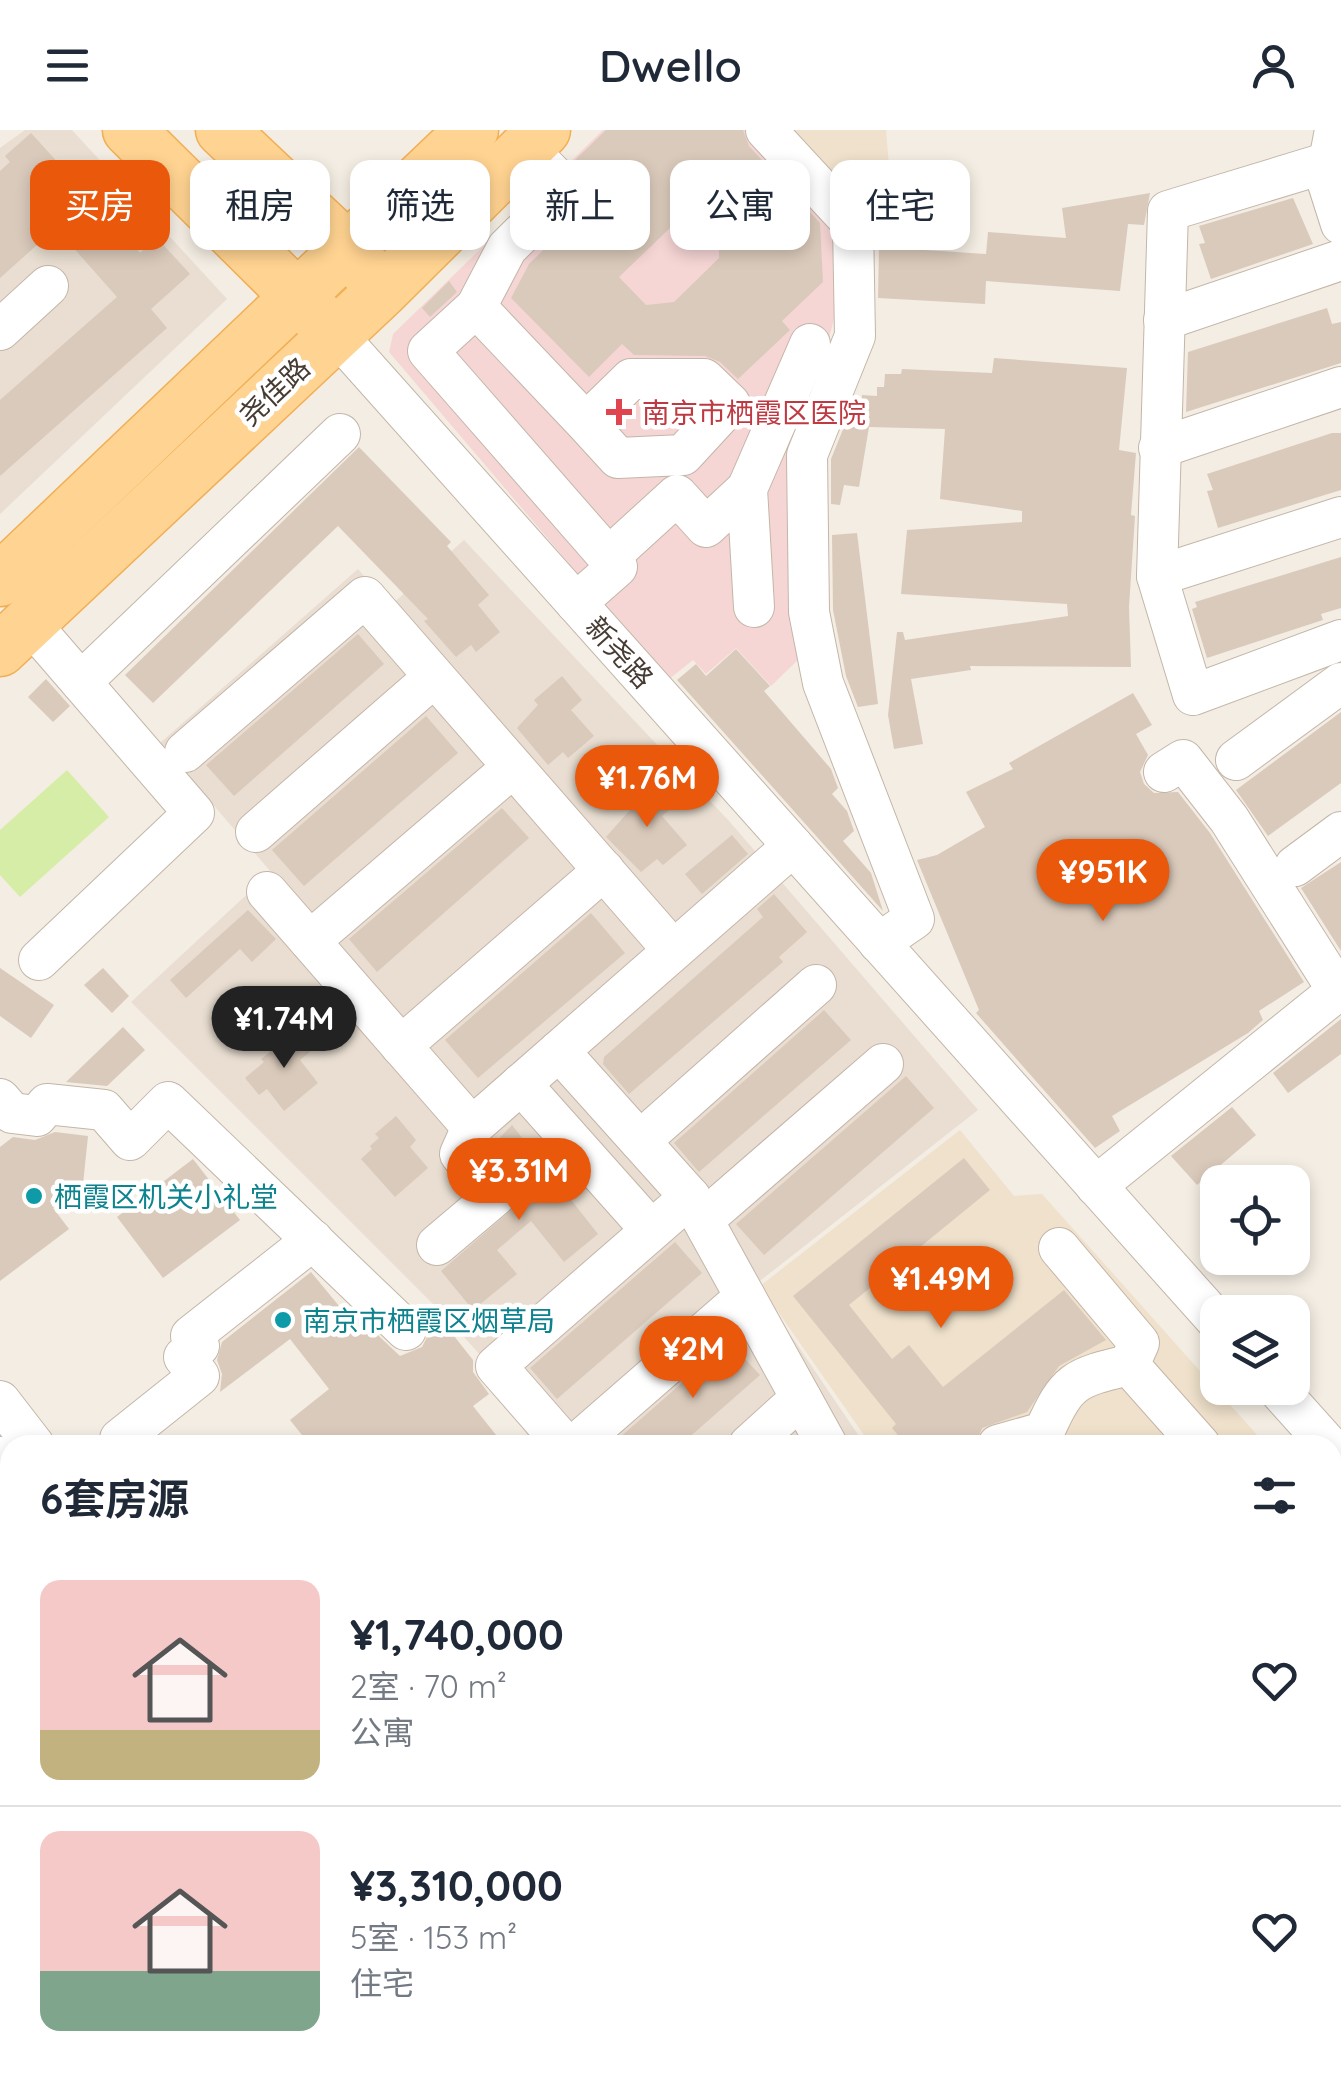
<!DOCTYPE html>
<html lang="zh">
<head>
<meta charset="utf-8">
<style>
  :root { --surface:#fff; --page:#f6f6f7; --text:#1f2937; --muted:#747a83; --line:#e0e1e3; --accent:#ea580c }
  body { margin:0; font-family:Quicksand,"Noto Sans SC",sans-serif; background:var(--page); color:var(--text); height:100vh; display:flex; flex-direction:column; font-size:38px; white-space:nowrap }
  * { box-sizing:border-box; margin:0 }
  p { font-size:32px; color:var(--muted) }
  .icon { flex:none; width:55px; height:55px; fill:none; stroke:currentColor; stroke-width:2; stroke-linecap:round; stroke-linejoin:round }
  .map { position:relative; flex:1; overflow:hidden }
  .sheet { position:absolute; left:0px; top:1305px; width:1342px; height:642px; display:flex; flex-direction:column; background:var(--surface); border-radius:30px 30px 0 0; box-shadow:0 5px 15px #0003 }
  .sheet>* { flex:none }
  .guide { position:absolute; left:30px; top:30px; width:1282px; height:90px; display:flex; gap:20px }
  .tools { position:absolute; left:1200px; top:1035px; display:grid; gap:20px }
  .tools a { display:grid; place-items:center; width:110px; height:110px; border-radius:20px; background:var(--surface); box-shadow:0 5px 15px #0003; font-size:50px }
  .price { position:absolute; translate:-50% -85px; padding:0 22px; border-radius:35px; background:var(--accent); color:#fff; font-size:32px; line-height:65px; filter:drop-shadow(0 2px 5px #0008) }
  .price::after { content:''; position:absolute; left:50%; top:60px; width:30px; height:22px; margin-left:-15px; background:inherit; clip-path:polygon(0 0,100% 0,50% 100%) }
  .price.selected { background:#222; color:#fff }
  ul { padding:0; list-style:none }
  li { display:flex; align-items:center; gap:30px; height:250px; padding:0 40px }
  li+li { border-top:2px solid var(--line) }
  li span { display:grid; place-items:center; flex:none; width:280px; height:200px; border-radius:20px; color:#555 }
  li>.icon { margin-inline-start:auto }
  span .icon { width:120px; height:120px; fill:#fffc; stroke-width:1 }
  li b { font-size:42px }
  h2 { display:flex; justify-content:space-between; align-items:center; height:120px; padding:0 40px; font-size:42px }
  .tag { padding:0 35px; border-radius:20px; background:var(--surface); box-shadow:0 5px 15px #0003; font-size:35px; line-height:90px }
  .tag.selected { background:var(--accent); color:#fff }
  header { display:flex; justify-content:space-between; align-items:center; height:130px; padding:0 40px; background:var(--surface); font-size:45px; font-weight:600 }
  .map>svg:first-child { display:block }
  .residential { fill:#e9ded1 }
  .education { fill:#efe1cb }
  .medical { fill:#f6d6d5 }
  .green { fill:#d6eda7 }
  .building { fill:#dacabb; fill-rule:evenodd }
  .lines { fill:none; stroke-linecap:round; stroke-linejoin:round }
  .minor-casing { stroke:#c3b6a8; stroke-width:42 }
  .major-casing { stroke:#f1af54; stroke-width:55 }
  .minor { stroke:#fff; stroke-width:40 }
  .major { stroke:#ffd391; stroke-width:52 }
  .health-dot { fill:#e0444e; stroke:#fff; stroke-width:4 }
  .culture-dot { fill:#0f9aa8; stroke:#fff; stroke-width:4 }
  .labels { text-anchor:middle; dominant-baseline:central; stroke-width:9; stroke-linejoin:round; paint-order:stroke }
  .street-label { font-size:28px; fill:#473c33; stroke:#fff }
  .health-label { font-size:28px; fill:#be3a42; stroke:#fff; text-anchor:start }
  .culture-label { font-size:28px; fill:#0d838f; stroke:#fff; text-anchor:start }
</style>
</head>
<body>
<header><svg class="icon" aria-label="menu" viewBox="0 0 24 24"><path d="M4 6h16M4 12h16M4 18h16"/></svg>Dwello<svg class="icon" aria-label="person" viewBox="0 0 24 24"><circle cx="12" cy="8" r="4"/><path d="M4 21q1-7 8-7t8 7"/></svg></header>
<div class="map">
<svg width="1341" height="1946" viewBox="0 0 1341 1946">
  <rect width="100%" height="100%" fill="#f4ede3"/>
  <g class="residential">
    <path d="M25,0H72L227,169L0,384V18Z"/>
    <path d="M464,410L729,691L978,980L756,1154L865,1315H533L483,1228L447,1188L131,872L271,742L160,613L358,439L390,476Z"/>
    <path d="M0,1793L10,1805V1938H117L124,1946H0Z"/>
  </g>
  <g class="education">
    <path d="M786,0H886L895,108L888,101Z"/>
    <path d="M960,1000L1014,1066L1042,1064L1266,1315H871L760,1156Z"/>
    <path d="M1332,1390L1341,1399V1764L1333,1771Z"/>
  </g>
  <path class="medical" d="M603,0H753L843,96V150L832,197L817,248L788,309L801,527L771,556L736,518L706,544L693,530L668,550L389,222L393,204Z"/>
  <g class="green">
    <path d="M67,640L109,687L20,767L0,745V700Z"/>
    <path d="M1332,1495L1341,1504V1627L1333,1634Z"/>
  </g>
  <g class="building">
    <path d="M606,0H743L749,16L820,93L823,152L782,191L790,200L738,249L720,232L705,226L634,225L622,214L589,247L511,168L529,134L605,60L575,30ZM693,76L719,103V128L674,172L646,175L619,147Z"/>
    <path d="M31,3L140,123L157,108L190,144L151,179L167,198L0,346V270L117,167L56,98L0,148V41L10,32L5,26Z"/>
    <path d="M1150,63L1144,95L1128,94L1120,161L986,151L985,174L878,168L879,117L986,124L988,102L1066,108L1062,78Z"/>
    <path d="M1293,68L1313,114L1211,149L1199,114L1205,113L1199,96Z"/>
    <path d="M449,151L457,162L430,187L422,178Z"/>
    <path d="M1327,178L1332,194L1341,192V233L1186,282L1188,222Z"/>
    <path d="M994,228L1127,238L1119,320L1136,323L1131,385L1135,386L1129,477L1131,537L970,536L971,540L911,549L923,614L894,619L888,585L897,502H903L905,510L1068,486L1067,474L901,464L907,400L1022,392V381L940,369L945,299L869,297L859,357L844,355L840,375L831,374V329L848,287L861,286L862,265L877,266V257H884L885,244H901L902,239L992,243Z"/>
    <path d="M1332,303H1341V360L1218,398L1207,361L1213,360L1207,344Z"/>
    <path d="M359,317L451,412L447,416L489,465L478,475L500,502L476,522L471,515L456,527L424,491L428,489L338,396L153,573L125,545Z"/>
    <path d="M857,403L878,574L858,577L846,546L833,480L832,405Z"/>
    <path d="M1341,427V478L1321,484L1323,490L1207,528L1192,479L1197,477L1195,472Z"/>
    <path d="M358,504L384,534L234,666L206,635Z"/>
    <path d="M736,519L770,556L764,561L831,639L838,658L832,664L847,681L854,701L843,711L871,743L883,781L677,550L696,534L706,546Z"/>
    <path d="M562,546L582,570L571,580L594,606L568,628L563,622L548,635L517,598L538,575L534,570Z"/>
    <path d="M46,549L70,576L53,592L28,567Z"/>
    <path d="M1133,563L1152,595L1136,604L1148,625L1140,642L1144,654L1154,663L1178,662L1210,703L1304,852L1259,881L1263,890L1248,903L1112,986L1120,1001L1095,1018L976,883L979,880L917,730L937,725L985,697L966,662L1013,639L1009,633Z"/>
    <path d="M1341,582V653L1268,706L1236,660Z"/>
    <path d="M426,586L458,623L304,756L272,720Z"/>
    <path d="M654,652L675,675L662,686L687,715L663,735L657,729L641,742L606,707L630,680L626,676Z"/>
    <path d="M502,678L529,708L377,842L349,809Z"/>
    <path d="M732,705L748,724L702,764L685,744Z"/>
    <path d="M1341,732V821L1301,758Z"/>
    <path d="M774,764L807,802L779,827L783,832L629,964L603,934L604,927L763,787L757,779Z"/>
    <path d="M248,780L276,809L252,832L240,819L186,868L170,850Z"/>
    <path d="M591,783L625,823L478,948L445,910Z"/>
    <path d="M0,838L54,875L31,908L0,886Z"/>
    <path d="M103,838L129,866L112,883L84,855Z"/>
    <path d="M824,880L851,910L699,1042L674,1013Z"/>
    <path d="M1341,889V924L1288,963L1273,943Z"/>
    <path d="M123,897L145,920L107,956L66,952Z"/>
    <path d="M291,898L310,922L300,930L318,953L284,981L267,959L259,965L245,948L264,932L261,929L270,922L267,918Z"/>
    <path d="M906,946L934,978L764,1125L736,1094Z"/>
    <path d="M1232,977L1256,1005L1197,1055L1171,1026Z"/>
    <path d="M396,986L416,1010L410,1017L428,1038L395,1067L361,1029L372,1019L370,1016L379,1008L375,1004Z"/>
    <path d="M512,995L598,1104L564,1132L531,1091L497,1120L517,1144L473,1180L441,1141L517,1075L514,1052L488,1020Z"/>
    <path d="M55,1002L88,1006L83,1054L53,1078L69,1099L0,1151V1017L13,1007L35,1010Z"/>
    <path d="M964,1028L990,1060L849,1175L892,1229L909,1215L943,1257L1064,1160L1106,1210L1059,1236L1027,1282L982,1298L975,1315H906L892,1298L896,1294L793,1166Z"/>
    <path d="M193,1029L240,1090L163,1148L117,1087Z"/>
    <path d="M675,1112L702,1143L557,1269L530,1238Z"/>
    <path d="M311,1142L344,1182L349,1178L400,1226L422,1217L429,1203L443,1192L473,1230V1242L489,1264L473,1276L504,1315H310L290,1290L329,1259L290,1209L220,1262L222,1244L217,1230L222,1212Z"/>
    <path d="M729,1212L760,1245L694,1303L680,1315H611Z"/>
  </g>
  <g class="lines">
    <defs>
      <g id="minor">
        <path d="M766,0L853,94L855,206L807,325L809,482L823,553L914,789L879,813"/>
        <path d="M1335,0L1326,47L1341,94"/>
        <path d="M526,18L567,59L507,118L476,177L428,221L617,437L576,473"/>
        <path d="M1329,32L1168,81L1157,446L1193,565L1341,510"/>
        <path d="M476,177L586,293L631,249H704L730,274L683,325L618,328L586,293"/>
        <path d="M1164,190L1341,130"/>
        <path d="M0,200L48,156"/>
        <path d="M335,203L1218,1192"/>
        <path d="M1159,318L1341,257"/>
        <path d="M609,427L677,365L706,397L747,359"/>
        <path d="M1157,446L1341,387"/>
        <path d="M754,477L747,359L810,214"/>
        <path d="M29,492L194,683L39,830"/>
        <path d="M81,552L340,304"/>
        <path d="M185,622L365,467L673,820"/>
        <path d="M1236,630L1341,553"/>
        <path d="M1164,642L1183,630L1229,689L1338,861"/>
        <path d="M256,702L434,547"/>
        <path d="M1295,736L1341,702"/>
        <path d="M267,762L472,997"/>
        <path d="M310,811L513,637"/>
        <path d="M401,916L604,740"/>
        <path d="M559,921L690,1067L827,1315"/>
        <path d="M521,954L651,1100"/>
        <path d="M0,969L12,983L37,986L47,974L104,980L130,1010L168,972L406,1200"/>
        <path d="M640,1011L816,855"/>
        <path d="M1096,1056L1341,858"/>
        <path d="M703,1090L883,934"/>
        <path d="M437,1115L495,1066L460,1024L472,997L793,716"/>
        <path d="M1059,1118L1139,1213L1129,1235"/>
        <path d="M1277,1258L1328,1315"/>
        <path d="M0,1271L34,1315"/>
        <path d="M124,1315L120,1309L199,1246L184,1227L199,1216L191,1206L313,1110"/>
        <path d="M565,1315L496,1236L690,1067"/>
        <path d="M575,1315L745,1167"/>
        <path d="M749,1315L801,1268"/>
        <path d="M998,1315L1044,1302C1067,1250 1074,1248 1129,1235L1200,1315"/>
        <path d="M0,1327L10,1339"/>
        <path d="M0,1399L10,1391"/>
        <path d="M1332,1461L1341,1471"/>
        <path d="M0,1664L10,1677"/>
        <path d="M0,1760L10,1772"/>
        <path d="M1332,1862L1341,1855"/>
        <path d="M145,1938L152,1946"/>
        <path d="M368,1946L379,1938"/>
        <path d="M493,1946L504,1938"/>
        <path d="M791,1946L803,1938"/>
        <path d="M1235,1946L1245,1938"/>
      </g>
      <g id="major">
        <path d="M129,0L323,192"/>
        <path d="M222,0L349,120L371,146"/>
        <path d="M0,450L472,0"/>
        <path d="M0,520L382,161L544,0"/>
      </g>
    </defs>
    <use href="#minor" class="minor-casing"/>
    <use href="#major" class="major-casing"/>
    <use href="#minor" class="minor"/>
    <use href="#major" class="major"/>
  </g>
  <path class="health-dot" d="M614 267h10v10h10v10h-10v10h-10v-10h-10v-10h10z"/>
  <g class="culture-dot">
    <circle cx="34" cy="1066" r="10"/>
    <circle cx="283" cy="1190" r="10"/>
  </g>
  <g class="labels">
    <g class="street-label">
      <text transform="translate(274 261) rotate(-43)">尧佳路</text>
      <text transform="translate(620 522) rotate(48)">新尧路</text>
    </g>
    <g class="health-label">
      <text x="642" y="282">南京市栖霞区医院</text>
    </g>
    <g class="culture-label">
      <text x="54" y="1066">栖霞区机关小礼堂</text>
      <text x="303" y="1190">南京市栖霞区烟草局</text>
    </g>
  </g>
</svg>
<div class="tools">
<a><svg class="icon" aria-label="locate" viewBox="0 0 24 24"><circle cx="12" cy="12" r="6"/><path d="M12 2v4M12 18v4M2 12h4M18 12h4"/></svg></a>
<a><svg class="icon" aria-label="layers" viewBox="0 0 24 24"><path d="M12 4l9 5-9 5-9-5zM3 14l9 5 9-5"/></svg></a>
</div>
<b class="price" style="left:647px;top:700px">¥1.76M</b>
<b class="price" style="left:1103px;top:794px">¥951K</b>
<b class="price selected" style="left:284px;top:941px">¥1.74M</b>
<b class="price" style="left:519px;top:1093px">¥3.31M</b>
<b class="price" style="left:941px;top:1201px">¥1.49M</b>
<b class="price" style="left:693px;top:1271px">¥2M</b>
<div class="guide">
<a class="tag selected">买房</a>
<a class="tag">租房</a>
<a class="tag">筛选</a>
<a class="tag">新上</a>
<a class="tag">公寓</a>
<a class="tag">住宅</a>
</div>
<section class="sheet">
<h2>6套房源<svg class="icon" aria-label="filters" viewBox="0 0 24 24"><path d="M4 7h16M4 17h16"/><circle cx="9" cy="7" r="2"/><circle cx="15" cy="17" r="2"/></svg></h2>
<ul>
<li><span style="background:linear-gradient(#f6c9c9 75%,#c2b280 0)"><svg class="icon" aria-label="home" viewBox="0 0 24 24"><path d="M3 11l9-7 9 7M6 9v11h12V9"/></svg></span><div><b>¥1,740,000</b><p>2室 · 70 m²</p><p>公寓</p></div><svg class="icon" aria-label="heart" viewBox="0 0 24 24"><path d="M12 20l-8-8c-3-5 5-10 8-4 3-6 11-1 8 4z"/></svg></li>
<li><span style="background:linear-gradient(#f6c9c9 70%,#7fa58c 0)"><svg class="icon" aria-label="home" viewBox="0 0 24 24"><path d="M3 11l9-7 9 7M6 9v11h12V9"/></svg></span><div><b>¥3,310,000</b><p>5室 · 153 m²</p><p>住宅</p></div><svg class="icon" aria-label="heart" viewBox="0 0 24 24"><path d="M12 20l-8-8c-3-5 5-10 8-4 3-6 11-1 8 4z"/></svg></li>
</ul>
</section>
</div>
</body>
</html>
